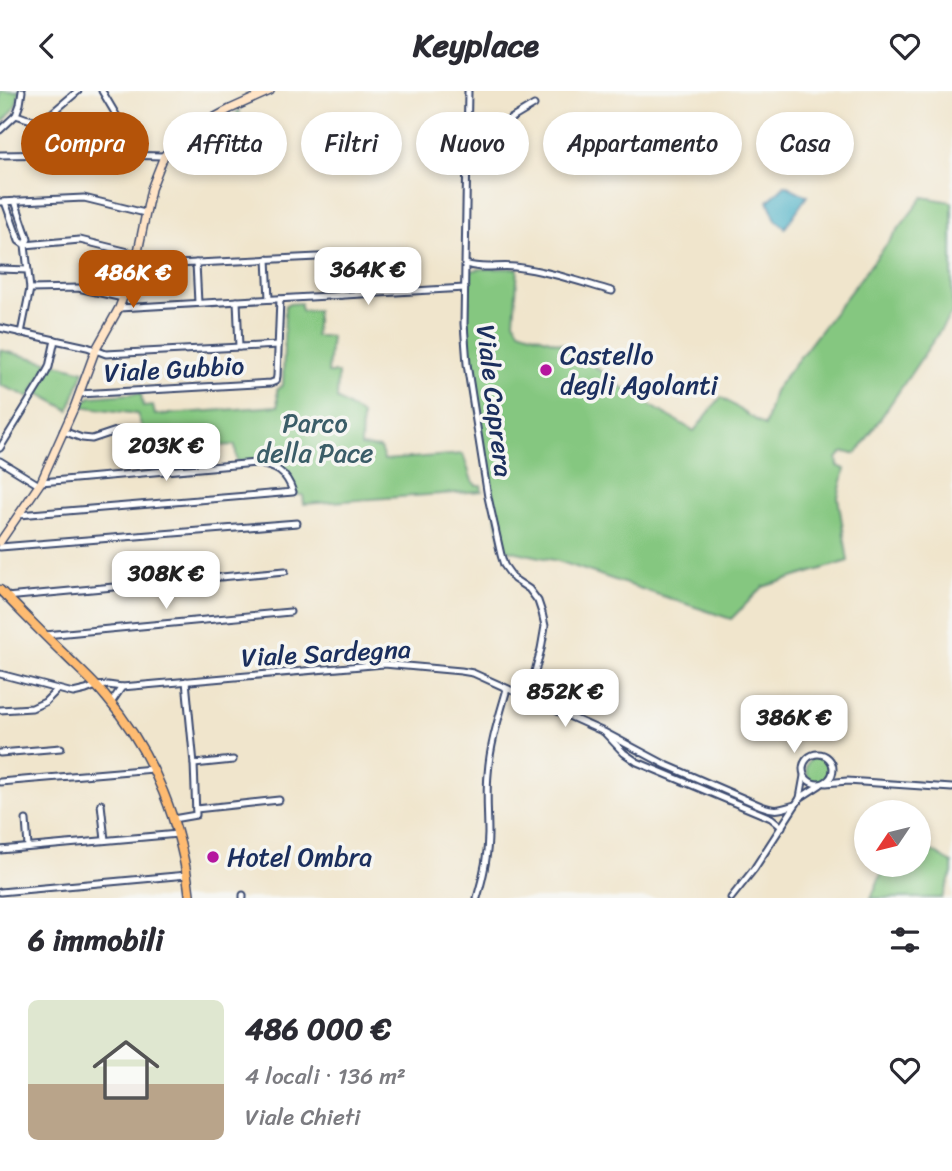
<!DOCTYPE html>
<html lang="it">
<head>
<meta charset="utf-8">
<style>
  :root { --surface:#fff; --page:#f2f2f3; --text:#2b2b33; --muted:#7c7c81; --line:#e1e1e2; --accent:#b45309 }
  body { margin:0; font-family:Sriracha,sans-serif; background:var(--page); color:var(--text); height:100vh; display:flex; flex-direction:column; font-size:26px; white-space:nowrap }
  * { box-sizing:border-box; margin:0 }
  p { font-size:23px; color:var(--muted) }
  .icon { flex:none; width:38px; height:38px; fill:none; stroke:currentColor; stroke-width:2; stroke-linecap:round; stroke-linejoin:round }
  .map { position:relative; height:807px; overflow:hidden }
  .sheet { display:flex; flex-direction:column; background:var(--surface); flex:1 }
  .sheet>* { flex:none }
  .top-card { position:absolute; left:21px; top:21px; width:910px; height:63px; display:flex; gap:14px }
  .needle { width:46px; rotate:235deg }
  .tools { position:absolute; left:854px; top:709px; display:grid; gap:14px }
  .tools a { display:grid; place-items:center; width:77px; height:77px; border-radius:50%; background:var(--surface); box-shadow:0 4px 10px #0003; font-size:35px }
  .price { position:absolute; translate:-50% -60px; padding:0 16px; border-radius:14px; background:#fff; color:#222; font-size:23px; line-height:46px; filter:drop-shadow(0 2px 4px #0008) }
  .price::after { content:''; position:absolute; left:50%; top:42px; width:21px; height:16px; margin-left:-10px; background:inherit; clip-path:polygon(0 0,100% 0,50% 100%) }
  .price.on { background:var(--accent); color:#fff }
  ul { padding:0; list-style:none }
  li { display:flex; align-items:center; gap:21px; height:175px; padding:0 28px }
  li+li { border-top:2px solid var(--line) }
  li span { display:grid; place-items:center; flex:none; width:196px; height:140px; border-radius:10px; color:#555 }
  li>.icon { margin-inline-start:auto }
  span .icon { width:84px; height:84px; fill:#fffc; stroke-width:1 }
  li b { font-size:30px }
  h2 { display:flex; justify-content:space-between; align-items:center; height:84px; padding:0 28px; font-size:30px }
  .tag { padding:0 24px; border-radius:32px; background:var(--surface); box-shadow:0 4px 10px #0003; font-size:24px; line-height:63px }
  .tag.on { background:var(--accent); color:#fff }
  header { display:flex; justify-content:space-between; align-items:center; height:91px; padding:0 28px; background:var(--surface); font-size:32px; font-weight:700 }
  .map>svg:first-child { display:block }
  .green { fill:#85c780; stroke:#507b6f; stroke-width:2 }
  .water { fill:#45aec4; stroke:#306e91; stroke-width:2 }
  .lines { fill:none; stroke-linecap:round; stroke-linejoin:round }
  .street-casing { stroke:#3b4a6e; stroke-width:9 }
  .secondary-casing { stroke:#3b4a6e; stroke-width:10 }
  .primary-casing { stroke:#3b4a6e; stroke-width:11 }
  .street { stroke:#fff; stroke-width:5 }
  .secondary { stroke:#ffe4c6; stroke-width:7 }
  .primary { stroke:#febb71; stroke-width:8 }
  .poi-dot { fill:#b5179e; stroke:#f6f6f2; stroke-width:2.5 }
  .labels { text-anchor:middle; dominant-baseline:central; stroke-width:7; stroke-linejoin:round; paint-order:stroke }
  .poi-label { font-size:26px; fill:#1b2f5e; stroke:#f6f6f2; text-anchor:start }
  .street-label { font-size:26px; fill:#1b2f5e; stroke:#f6f6f2 }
  .park-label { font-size:26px; fill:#3b5d68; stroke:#f6f6f2 }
</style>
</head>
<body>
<header><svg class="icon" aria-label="back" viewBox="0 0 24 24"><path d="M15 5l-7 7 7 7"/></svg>Keyplace<svg class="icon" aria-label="heart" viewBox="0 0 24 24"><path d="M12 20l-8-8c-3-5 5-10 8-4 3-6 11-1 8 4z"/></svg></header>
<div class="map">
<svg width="952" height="807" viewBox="0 0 952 807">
  <rect width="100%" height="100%" fill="#f6f6f2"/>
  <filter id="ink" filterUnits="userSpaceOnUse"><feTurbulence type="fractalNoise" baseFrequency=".0143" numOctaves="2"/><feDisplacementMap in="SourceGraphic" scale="14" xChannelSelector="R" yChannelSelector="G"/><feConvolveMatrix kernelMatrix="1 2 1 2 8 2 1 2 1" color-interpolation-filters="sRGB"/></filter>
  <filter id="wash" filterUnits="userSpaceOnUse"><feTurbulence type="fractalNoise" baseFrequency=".00686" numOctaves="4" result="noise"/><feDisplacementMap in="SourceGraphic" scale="28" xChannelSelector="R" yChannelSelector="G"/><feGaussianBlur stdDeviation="1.57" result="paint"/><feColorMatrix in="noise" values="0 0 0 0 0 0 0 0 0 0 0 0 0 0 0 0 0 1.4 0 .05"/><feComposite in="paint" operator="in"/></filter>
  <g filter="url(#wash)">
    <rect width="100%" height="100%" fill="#f0e5cc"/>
    <g class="green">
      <path d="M0,0H19C18,15 11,24 0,33Z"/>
      <path d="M239,19L248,58L238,61L174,64C188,46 207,36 227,25L228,33L224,35L222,33L198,48L199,56L239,53L236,22Z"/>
      <path d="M923,106L952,111V222L857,362L853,363C845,360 842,360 837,368L838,375L845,378L838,406L848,470L763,496L731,528L558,470L503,458L489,392L468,258L467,239L470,180L479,178L518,177L514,230L519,239L568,255L628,301L694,340L721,306L765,335L774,300Z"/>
      <path d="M301,212V220L317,219L315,245H331L328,282H338L337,308L362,324L361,355L380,357L384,369L463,363L472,390L476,394H481L482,400L304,413L303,404H297C287,369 270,369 237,370L235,354L193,356L194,374L187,375L186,372L166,373C164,353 161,347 141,342L142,336L137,323L80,315L82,309H89L90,306L141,302L143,316L153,315L155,324L278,315L277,299L283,294L285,215L287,213Z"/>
      <path d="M0,259L48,271L45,278L29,306L0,294Z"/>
      <path d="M54,272L84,280L69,319L38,302Z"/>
      <circle cx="819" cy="678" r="13"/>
      <path d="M919,752L952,772V782L942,807H871L885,774H919Z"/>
    </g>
    <path class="water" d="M785,94L807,105L785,137L776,129L768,110Z"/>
  </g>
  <g filter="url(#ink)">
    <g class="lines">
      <defs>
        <g id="street">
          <path d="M102,0L118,27"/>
          <path d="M468,0L464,233L467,273L488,406L501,464L504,474L514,488L529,498L538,510L542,522L545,535L541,558L528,607"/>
          <path d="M16,24L20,13L22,0"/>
          <path d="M0,39L16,24C26,27 35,32 45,28L78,0"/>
          <path d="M467,54L534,14"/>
          <path d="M0,64L64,63L164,65"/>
          <path d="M15,110L28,148L25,154L30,198L21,242"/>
          <path d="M0,111L84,107L145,122"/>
          <path d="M5,111L19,150L25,154"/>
          <path d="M25,154L80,149L137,163"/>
          <path d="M267,168L269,208"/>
          <path d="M196,172L198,212"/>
          <path d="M466,173C481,179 499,174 515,176C548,180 580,191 612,200"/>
          <path d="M135,175L338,165L341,204"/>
          <path d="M0,178L28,179"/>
          <path d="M30,198L78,197L123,207"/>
          <path d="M237,210L239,256"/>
          <path d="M119,217L465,197"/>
          <path d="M0,237L87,256L106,263L278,254"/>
          <path d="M79,303L271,292L276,290L277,285L280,208"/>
          <path d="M63,340L82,347L92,348L116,340L140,339"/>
          <path d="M0,357L42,289L49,276L55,249"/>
          <path d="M0,370L39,394"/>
          <path d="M19,424L293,401C286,380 276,376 256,372L41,391"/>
          <path d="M0,456L297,432"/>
          <path d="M6,506L285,480"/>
          <path d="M45,544L290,521"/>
          <path d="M0,583L73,602L86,599L96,595L108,594L122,596L384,573L461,580L473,582L604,641L666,674L761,715C777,721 780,718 795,714"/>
          <path d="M111,612L122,596"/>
          <path d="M0,619L32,617L45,611L57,599"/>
          <path d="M606,643L624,662L637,671L771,727L782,736"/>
          <path d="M0,662L61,657"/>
          <circle cx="818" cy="678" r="15"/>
          <path d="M194,673L233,669"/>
          <path d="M0,691L153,678"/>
          <path d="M826,692L847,690L952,697"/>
          <path d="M800,707L820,694"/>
          <path d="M101,713L105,749"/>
          <path d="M196,718L279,709"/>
          <path d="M173,728L196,724L194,673L186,590"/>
          <path d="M26,729L28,756"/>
          <path d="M0,759L178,743"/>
          <path d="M0,801L187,784"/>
          <path d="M243,804V807"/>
          <path d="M477,807C483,787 488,764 488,743C488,723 486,703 488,683C490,653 499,626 507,598"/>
          <path d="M731,807L754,778L800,707L804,685"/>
        </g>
        <path id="secondary" d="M0,451L41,391L74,317L95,260L119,217L135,175L151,98L164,65L177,50L191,39L230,18L270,0"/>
        <path id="primary" d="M0,499C22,521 43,543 65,564C79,578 94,591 106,606C154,662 182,735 190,807"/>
      </defs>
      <use href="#street" class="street-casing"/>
      <use href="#secondary" class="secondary-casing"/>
      <use href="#primary" class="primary-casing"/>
      <use href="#street" class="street"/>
      <use href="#secondary" class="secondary"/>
      <use href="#primary" class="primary"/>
    </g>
  </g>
  <g class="poi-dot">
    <circle cx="546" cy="279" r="7"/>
    <circle cx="213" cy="766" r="7"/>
  </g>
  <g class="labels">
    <g class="poi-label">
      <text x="560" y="264">Castello<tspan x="560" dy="30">degli Agolanti</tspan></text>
      <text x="227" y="766">Hotel Ombra</text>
    </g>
    <g class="street-label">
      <text transform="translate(174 278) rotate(-3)">Viale Gubbio</text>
      <text transform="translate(495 310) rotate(83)">Viale Caprera</text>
      <text transform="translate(326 562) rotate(-3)">Viale Sardegna</text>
    </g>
    <g class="park-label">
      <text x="315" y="332">Parco<tspan x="315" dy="30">della Pace</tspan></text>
    </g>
  </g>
</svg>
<div class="tools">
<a><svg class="needle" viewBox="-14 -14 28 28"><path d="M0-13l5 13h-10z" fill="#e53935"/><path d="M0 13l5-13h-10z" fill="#7c7c81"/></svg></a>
</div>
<b class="price" style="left:368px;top:216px">364K €</b>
<b class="price on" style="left:133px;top:219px">486K €</b>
<b class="price" style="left:166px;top:392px">203K €</b>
<b class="price" style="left:166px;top:520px">308K €</b>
<b class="price" style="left:565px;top:638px">852K €</b>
<b class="price" style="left:794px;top:664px">386K €</b>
<div class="top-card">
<a class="tag on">Compra</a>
<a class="tag">Affitta</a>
<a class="tag">Filtri</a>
<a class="tag">Nuovo</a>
<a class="tag">Appartamento</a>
<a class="tag">Casa</a>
</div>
</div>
<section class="sheet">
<h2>6 immobili<svg class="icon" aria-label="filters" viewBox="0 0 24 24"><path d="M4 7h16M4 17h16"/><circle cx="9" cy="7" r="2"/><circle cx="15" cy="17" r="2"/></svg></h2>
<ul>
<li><span style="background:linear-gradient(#dfe7d0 60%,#b9a48a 0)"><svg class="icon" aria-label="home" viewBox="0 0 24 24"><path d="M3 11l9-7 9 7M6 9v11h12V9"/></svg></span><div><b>486 000 €</b><p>4 locali · 136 m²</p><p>Viale Chieti</p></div><svg class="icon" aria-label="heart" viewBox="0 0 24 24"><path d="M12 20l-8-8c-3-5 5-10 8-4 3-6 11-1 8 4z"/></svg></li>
</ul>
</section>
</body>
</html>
